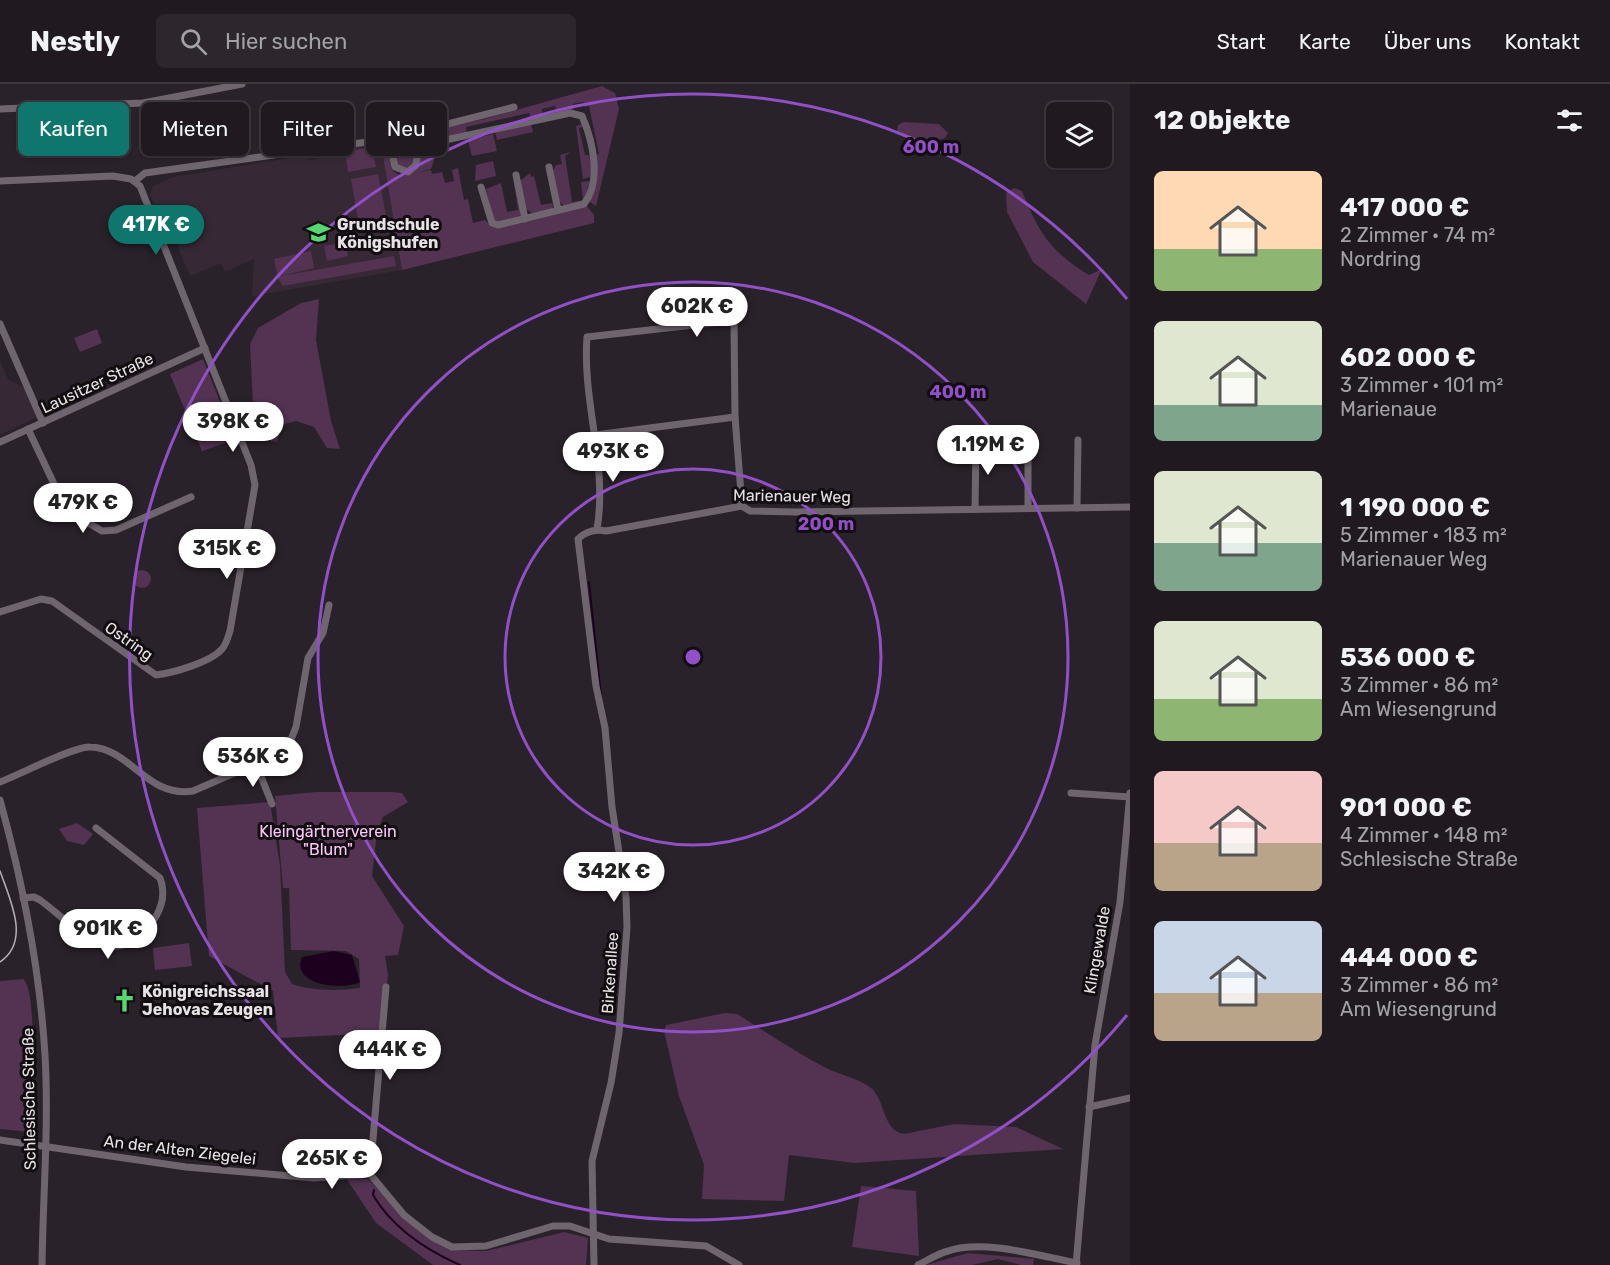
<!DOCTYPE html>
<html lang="de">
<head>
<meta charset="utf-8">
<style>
  :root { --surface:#201a20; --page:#2d272d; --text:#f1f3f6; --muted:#a2a1a5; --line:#3d383e; --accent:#0f766e }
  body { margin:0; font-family:Rubik,sans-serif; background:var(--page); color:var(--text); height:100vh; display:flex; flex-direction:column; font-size:22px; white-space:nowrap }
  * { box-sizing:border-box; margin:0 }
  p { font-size:20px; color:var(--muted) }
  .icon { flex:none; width:33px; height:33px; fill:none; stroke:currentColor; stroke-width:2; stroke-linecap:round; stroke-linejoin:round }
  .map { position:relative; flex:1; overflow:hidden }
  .panel { display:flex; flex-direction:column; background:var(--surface); width:480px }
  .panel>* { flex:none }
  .hud { position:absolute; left:18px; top:18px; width:570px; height:54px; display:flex; gap:12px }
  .fabs { position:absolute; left:1046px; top:18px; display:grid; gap:12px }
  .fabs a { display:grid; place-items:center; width:66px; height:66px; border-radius:9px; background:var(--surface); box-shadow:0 2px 4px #0004,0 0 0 2px var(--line); font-size:30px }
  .price { position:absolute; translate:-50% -51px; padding:0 14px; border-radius:21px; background:#fff; color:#222; font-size:20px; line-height:39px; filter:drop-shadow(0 2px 3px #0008) }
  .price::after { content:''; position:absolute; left:50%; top:36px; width:18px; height:14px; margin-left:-9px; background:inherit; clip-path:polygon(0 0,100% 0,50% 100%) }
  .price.on { background:var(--accent); color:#fff }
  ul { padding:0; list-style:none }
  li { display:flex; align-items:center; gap:18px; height:150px; padding:0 24px }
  li span { display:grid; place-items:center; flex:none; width:168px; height:120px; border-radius:9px; color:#555 }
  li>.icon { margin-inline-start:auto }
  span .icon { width:72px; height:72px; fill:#fffc; stroke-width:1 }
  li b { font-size:26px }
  h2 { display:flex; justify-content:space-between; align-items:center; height:72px; padding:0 24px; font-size:26px }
  .tag { padding:0 21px; border-radius:9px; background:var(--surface); box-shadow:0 2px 4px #0004,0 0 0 2px var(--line); font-size:21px; line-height:54px }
  .tag.on { background:var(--accent); color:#fff }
  header { display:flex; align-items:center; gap:36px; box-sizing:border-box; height:84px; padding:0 30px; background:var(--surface); border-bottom:2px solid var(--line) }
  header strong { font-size:28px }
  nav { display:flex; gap:33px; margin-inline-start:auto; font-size:21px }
  .search { width:420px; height:54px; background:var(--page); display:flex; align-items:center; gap:15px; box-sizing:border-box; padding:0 21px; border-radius:9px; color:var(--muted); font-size:22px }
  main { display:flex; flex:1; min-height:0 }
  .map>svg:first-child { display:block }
  .built { fill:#362935 }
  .green { fill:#533252 }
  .water { fill:#1c001d }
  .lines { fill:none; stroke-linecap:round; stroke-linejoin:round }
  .stream { stroke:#1c001d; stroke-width:2 }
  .minor { stroke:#6f656e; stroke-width:7 }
  .tram { stroke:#b6afb5; stroke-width:1.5 }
  .ring { fill:none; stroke:#9150c7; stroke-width:3 }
  .labels { text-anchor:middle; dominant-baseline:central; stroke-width:6; stroke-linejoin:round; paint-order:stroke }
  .poi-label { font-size:16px; font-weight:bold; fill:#e8e2e7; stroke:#110d10; text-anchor:start }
  .street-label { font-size:16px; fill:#e8e2e7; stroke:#110d10 }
  .park-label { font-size:16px; fill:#fbc7f9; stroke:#110d10 }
  .centre { fill:#9150c7; stroke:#110d10; stroke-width:3 }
  .ring-label { font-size:18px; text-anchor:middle; font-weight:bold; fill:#9150c7; stroke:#110d10; stroke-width:6; stroke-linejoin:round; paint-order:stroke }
</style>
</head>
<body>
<header>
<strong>Nestly</strong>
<div class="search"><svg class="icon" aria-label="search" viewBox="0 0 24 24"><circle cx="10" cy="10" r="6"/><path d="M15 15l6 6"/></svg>Hier suchen</div>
<nav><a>Start</a><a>Karte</a><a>Über uns</a><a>Kontakt</a></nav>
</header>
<main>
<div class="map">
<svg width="1130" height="1181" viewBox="0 0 1130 1181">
  <rect width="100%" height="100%" fill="#2a222a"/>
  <g class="built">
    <path d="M381,60L402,186L252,212L254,175L225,188L221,179L190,192L160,120L155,121L150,111L153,102L173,93L308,71L309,76L338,71V66Z"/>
    <path d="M0,277L8,295L27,305L37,333L0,351Z"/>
  </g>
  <g class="green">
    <path d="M602,2L615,9L619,25L596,122L590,118L597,85L595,71L599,70L589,22L585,23L583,18L573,20L574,25L557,29L555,22L542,25V32L531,34L529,29L466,43L467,50L413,61V81L408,85L397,82L394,56L484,35Z"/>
    <path d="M904,38L939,40L948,49L945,54C931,59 909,59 897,48L898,41Z"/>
    <path d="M531,40L533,48L497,56L495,48Z"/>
    <path d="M582,40L583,43L579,44L585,71H589L592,82L590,93L583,95L576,42Z"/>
    <path d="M493,50L497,67L472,72L468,56Z"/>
    <path d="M381,60L387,64L392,86L399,91L431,86L432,90L442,88L445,99L454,97L452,86L458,84L464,116L468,115L473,139L485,136L491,142L587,122L594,131V139L402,186Z"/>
    <path d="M439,61L431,85L411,90L418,82L421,67Z"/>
    <path d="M372,63L376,83L348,88L345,68Z"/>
    <path d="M571,68L565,72L572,118L583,116L581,98L590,97L584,117L564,122L558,116L553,87L556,81L562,80L560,71Z"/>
    <path d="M493,77L496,92L475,97L476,81Z"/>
    <path d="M530,89L531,93L534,92L541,121L552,119V115L553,125L532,129L526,125L520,97Z"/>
    <path d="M378,90L387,136L359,141L351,95Z"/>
    <path d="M513,93L521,127L520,132L500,139L493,137L486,105L501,99L507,128L518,126Z"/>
    <path d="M1014,104L1022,107C1039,149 1050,167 1089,191L1102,185L1086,220L1033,178L1007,128L1006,109Z"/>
    <path d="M345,158L348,172L327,177L324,162Z"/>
    <path d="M311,167L314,184L281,192L394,172L396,182L283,202L278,195L274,175Z"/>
    <path d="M319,215L316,256L331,337L340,365L327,364L314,343L296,337L281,341L277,358L270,357L253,322L250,260L258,244L301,219Z"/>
    <path d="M97,245L102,259L80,268L74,254Z"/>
    <path d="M203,275L232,348L225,350L228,358L202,367L170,290Z"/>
    <circle cx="142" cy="495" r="9"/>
    <path d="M316,708H392L402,709L408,718L383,733L377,748L372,792L404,842L398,871L385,872L388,891L382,949L278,954L273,907L209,872L197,724L270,718L280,781L285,888L292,900C313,907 338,907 360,904L359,875L346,867L291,866L289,804H283L275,712Z"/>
    <path d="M77,739L93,750L84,761L67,757L59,745Z"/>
    <path d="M189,859L192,882L155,886L153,864Z"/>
    <path d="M23,895C39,907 31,1024 30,1048L0,1045V897Z"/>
    <path d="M725,929L737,930C766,948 794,967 824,983C839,991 857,993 871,1004C886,1017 882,1046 904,1050L954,1040L1016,1043L1063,1065L855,1079L789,1071L784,1117L702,1115L704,1081L679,1012L664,947L666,941Z"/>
    <path d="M346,1094L368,1095L430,1156L450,1166L486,1167L564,1148L588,1154L586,1181H433L376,1139Z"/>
    <path d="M861,1102L916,1107L919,1172L852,1163Z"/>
    <path d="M968,1169L1034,1175L1033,1181H1021L998,1175L972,1181H926Z"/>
  </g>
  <path class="water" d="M334,867L352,871L360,898C342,907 290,901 302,873Z"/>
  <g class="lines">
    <g class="stream">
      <path d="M589,498L601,612"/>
      <path d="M374,1106L373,1111C392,1143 426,1166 460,1181"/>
    </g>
    <g class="minor">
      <path d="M0,25L143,19L242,0"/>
      <path d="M389,55L395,83L408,88L416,81L418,65L427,60L570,29L582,32C593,57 602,97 584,120L498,141L492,139L481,103"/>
      <path d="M549,83L558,126"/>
      <path d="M516,91L525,135"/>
      <path d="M0,97L113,92L131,95L140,102L251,381L255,401L230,547C228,553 226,561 222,565C211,578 173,589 156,591L52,517L41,515L0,528"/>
      <path d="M135,97L145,89L389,55L514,23"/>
      <path d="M0,240L43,339"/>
      <path d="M28,345L64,421L80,434L102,447L116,446L191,413"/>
      <path d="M595,351L735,333"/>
      <path d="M0,358L205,264"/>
      <path d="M1028,424V357"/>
      <path d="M1077,424L1078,356"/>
      <path d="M975,425L976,360"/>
      <path d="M597,445C608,381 582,318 587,253L729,237L734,239L735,333L742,422"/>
      <path d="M256,680L272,720"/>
      <path d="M0,698C19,691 74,662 90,663C131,664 146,714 193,707L260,678L276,670L290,658L296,643L308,574L323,549L329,521"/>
      <path d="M1071,709L1130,713"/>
      <path d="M0,716C22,796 40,888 45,971C49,1041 43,1111 42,1181"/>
      <path d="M23,814L34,813L40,816C78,844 114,892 153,837C162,824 166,810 160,794L96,744"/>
      <path d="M1089,1023L1130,1014"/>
      <path d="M0,1056L186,1083L314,1094L370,1090L404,1131L432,1153L452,1163L486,1162L553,1142H570L609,1155L706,1162L739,1181"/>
      <path d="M370,1090L386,903"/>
      <path d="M594,1181L592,1077L611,999L619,949L627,843L626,813L612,723L605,644L596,602L578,455C586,447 595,445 606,447L742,422L750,427L796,428L1130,423"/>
      <path d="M918,1181C928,1176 937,1170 948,1167C984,1155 1040,1172 1077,1179"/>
      <path d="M1076,1181L1095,961L1120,818L1130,709"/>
    </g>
    <path class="tram" d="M0,787C10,816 31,857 0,878"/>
  </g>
  <g class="ring">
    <circle cx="693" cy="573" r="188"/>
    <circle cx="693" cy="573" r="375"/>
    <path d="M1127 931A563 563 0 1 1 1127 215"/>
  </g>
  <defs>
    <symbol id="school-bare" viewBox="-9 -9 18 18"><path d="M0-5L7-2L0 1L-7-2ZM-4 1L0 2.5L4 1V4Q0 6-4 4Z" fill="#57d671" stroke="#110d10" stroke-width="2.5" paint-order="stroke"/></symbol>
    <symbol id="church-bare" viewBox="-9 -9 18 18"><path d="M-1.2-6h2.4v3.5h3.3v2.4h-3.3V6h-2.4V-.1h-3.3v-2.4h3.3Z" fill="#57d671" stroke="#110d10" stroke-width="2.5" paint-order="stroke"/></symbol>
  </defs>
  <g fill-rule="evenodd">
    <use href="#school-bare" x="302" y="132" width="33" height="33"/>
    <use href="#church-bare" x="108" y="900" width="33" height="33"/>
  </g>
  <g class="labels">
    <g class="poi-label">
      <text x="337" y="140">Grundschule<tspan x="337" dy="18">Königshufen</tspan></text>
      <text x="142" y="907">Königreichssaal<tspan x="142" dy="18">Jehovas Zeugen</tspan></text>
    </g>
    <g class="street-label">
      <text transform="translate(97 299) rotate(-25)">Lausitzer Straße</text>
      <text transform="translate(792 412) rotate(1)">Marienauer Weg</text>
      <text transform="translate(129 557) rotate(35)">Ostring</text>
      <text transform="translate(1097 866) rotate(-80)">Klingewalde</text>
      <text transform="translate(610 889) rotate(-86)">Birkenallee</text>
      <text transform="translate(29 1015) rotate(-91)">Schlesische Straße</text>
      <text transform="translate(180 1066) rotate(7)">An der Alten Ziegelei</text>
    </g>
    <g class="park-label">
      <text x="328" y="747">Kleingärtnerverein<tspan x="328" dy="18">"Blum"</tspan></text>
    </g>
  </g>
  <circle cx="693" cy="573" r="9" class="centre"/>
  <g class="ring-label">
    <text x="931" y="69">600 m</text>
    <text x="958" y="314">400 m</text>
    <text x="826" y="446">200 m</text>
  </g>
</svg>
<div class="fabs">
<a><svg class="icon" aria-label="layers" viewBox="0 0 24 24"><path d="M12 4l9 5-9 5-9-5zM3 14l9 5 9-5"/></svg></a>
</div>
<b class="price on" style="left:156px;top:172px">417K €</b>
<b class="price" style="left:697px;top:254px">602K €</b>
<b class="price" style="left:233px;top:369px">398K €</b>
<b class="price" style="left:988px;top:392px">1.19M €</b>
<b class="price" style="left:613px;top:399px">493K €</b>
<b class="price" style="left:83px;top:450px">479K €</b>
<b class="price" style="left:227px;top:496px">315K €</b>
<b class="price" style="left:253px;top:704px">536K €</b>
<b class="price" style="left:614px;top:819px">342K €</b>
<b class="price" style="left:108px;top:876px">901K €</b>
<b class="price" style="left:390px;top:997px">444K €</b>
<b class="price" style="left:332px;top:1106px">265K €</b>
<div class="hud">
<a class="tag on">Kaufen</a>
<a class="tag">Mieten</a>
<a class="tag">Filter</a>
<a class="tag">Neu</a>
</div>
</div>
<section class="panel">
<h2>12 Objekte<svg class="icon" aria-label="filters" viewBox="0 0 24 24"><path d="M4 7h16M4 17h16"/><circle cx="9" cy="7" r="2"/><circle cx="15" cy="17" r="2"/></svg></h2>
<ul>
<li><span style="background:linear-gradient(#ffd9b3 65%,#8fb573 0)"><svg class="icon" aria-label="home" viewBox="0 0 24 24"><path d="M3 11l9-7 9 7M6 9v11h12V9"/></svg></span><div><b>417 000 €</b><p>2 Zimmer · 74 m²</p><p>Nordring</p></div></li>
<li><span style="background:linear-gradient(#dfe7d0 70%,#7fa58c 0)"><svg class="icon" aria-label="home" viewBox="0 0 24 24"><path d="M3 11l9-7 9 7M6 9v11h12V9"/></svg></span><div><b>602 000 €</b><p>3 Zimmer · 101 m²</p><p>Marienaue</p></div></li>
<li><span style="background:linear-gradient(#dfe7d0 60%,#7fa58c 0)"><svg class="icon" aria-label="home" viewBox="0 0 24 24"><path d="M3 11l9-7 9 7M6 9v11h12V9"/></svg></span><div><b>1 190 000 €</b><p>5 Zimmer · 183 m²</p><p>Marienauer Weg</p></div></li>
<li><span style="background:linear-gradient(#dfe7d0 65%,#8fb573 0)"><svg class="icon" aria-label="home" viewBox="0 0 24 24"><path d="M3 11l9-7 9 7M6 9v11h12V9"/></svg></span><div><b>536 000 €</b><p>3 Zimmer · 86 m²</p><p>Am Wiesengrund</p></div></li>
<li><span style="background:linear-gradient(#f6c9c9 60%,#b9a48a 0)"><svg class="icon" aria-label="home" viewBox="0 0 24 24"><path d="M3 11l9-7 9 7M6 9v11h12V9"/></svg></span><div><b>901 000 €</b><p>4 Zimmer · 148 m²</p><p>Schlesische Straße</p></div></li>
<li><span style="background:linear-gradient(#c9d6e8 60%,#b9a48a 0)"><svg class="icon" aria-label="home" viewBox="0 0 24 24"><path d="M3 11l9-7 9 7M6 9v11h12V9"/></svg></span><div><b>444 000 €</b><p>3 Zimmer · 86 m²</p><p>Am Wiesengrund</p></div></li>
</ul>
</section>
</main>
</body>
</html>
